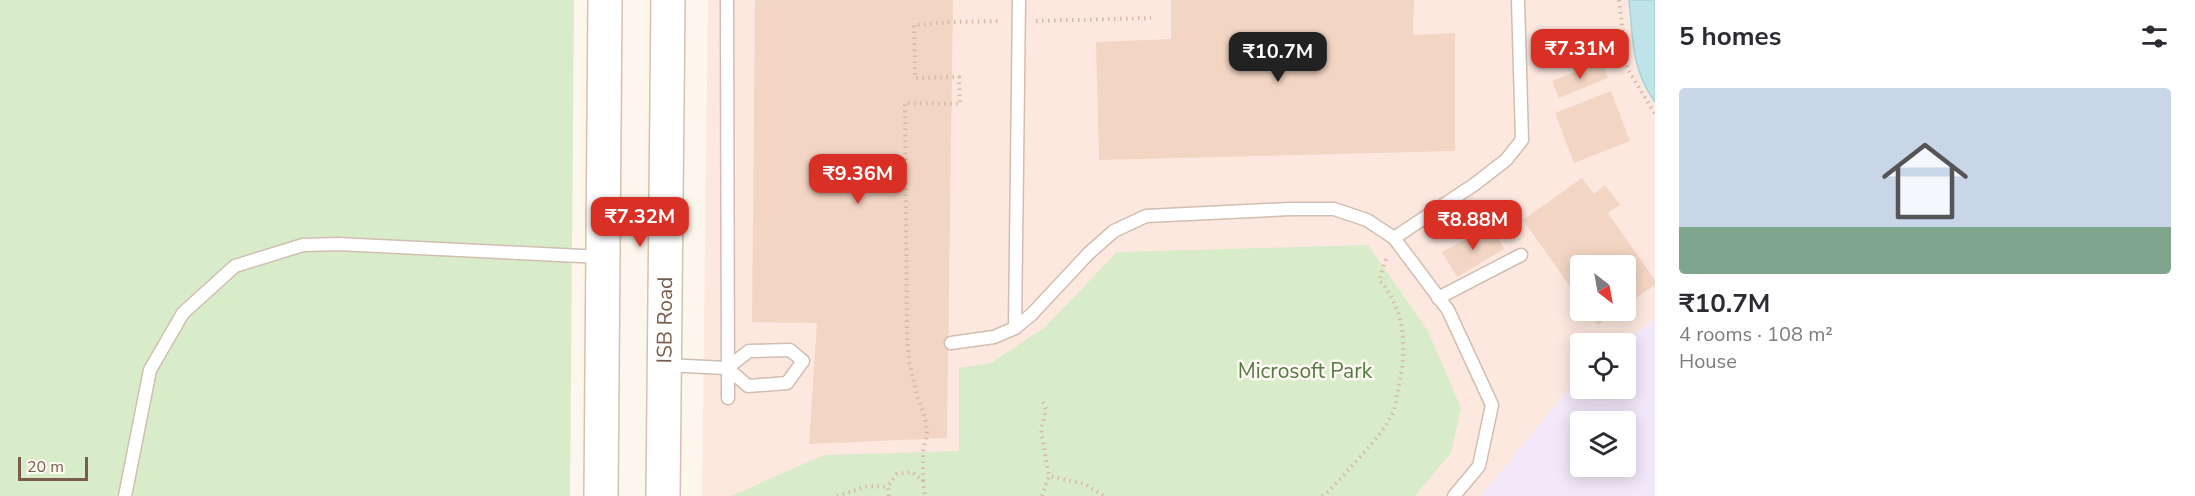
<!DOCTYPE html>
<html lang="en">
<head>
<meta charset="utf-8">
<style>
  :root { --surface:#fff; --page:#f7f7f7; --text:#2b2b33; --muted:#7c7c81; --line:#e1e1e2; --accent:#d93025 }
  body { margin:0; font-family:"Nunito Sans",sans-serif; background:var(--page); color:var(--text); height:100vh; display:flex; flex-direction:column; font-size:22px; white-space:nowrap }
  * { box-sizing:border-box; margin:0 }
  p { font-size:20px; color:var(--muted) }
  .icon { flex:none; width:33px; height:33px; fill:none; stroke:currentColor; stroke-width:2; stroke-linecap:round; stroke-linejoin:round }
  .map { position:relative; flex:1; overflow:hidden }
  .side { display:flex; flex-direction:column; background:var(--surface); width:540px }
  .side>* { flex:none }
  .needle { width:39px; rotate:149deg }
  .buttons { position:absolute; left:1570px; top:255px; display:grid; gap:12px }
  .buttons a { display:grid; place-items:center; width:66px; height:66px; border-radius:6px; background:var(--surface); box-shadow:0 3px 15px #0003; font-size:30px }
  .scale { position:absolute; left:18px; bottom:15px; width:70px; box-sizing:border-box; padding-left:6px; border:3px solid #7a5c4d; border-top:0; font-size:16px; line-height:21px; white-space:nowrap; color:#7a5c4d; -webkit-text-stroke:4px #fffaf3; paint-order:stroke }
  .price { position:absolute; translate:-50% -51px; padding:0 14px; border-radius:12px; background:var(--accent); color:#fff; font-size:20px; line-height:39px; filter:drop-shadow(0 2px 3px #0008) }
  .price::after { content:''; position:absolute; left:50%; top:36px; width:18px; height:14px; margin-left:-9px; background:inherit; clip-path:polygon(0 0,100% 0,50% 100%) }
  .price.on { background:#222; color:#fff }
  ul { padding:0; list-style:none }
  li { display:grid; align-content:center; gap:12px; height:318px; padding:0 24px }
  li+li { border-top:2px solid var(--line) }
  li span { display:grid; place-items:center; height:186px; border-radius:6px; color:#555 }
  li>.icon { margin-inline-start:auto }
  span .icon { width:108px; height:108px; fill:#fffc; stroke-width:1 }
  li b { font-size:26px }
  h2 { display:flex; justify-content:space-between; align-items:center; height:72px; padding:0 24px; font-size:26px }
  main { display:flex; flex:1; min-height:0 }
  .map>svg:first-child { display:block }
  .commercial { fill:#fde8e0; fill-rule:evenodd }
  .education { fill:#f3e8fa; fill-rule:evenodd }
  .green { fill:#d8ecc9 }
  .water { fill:#bfe3e8; stroke:#a5d3da; stroke-width:1.5 }
  .building { fill:#f3d5c3 }
  .lines { fill:none; stroke-linecap:round; stroke-linejoin:round }
  .lane-casing { stroke:#d1beb0; stroke-width:15 }
  .secondary-casing { stroke:#d6c0b0; stroke-width:36 }
  .path { stroke:#d9b8a5; stroke-width:4; stroke-dasharray:1.5 4.5; stroke-linecap:butt }
  .lane { stroke:#fff; stroke-width:12 }
  .secondary { stroke:#fff; stroke-width:33 }
  .labels { text-anchor:middle; dominant-baseline:central; stroke-width:5; stroke-linejoin:round; paint-order:stroke }
  .street-label { font-size:21px; fill:#7a5c4d; stroke:#fffaf3 }
  .park-label { font-size:21px; fill:#537a41; stroke:#fffaf3 }
</style>
</head>
<body>
<main>
<div class="map">
<svg width="1655" height="496" viewBox="0 0 1655 496">
  <rect width="100%" height="100%" fill="#fdf6ec"/>
  <path class="commercial" d="M708,0H1655V319L1621,343L1581,344V374L1481,496H702ZM1581,266H1626V310H1581Z"/>
  <path class="education" d="M1655,319V496H1481L1581,374V388H1626V344L1621,343ZM1581,422H1626V466H1581Z"/>
  <g class="green">
    <path d="M0,0H574L570,496H0Z"/>
    <path d="M1368,245L1428,331L1461,408L1451,453L1415,496H731L824,455L959,451V368L991,363L1045,327L1117,252Z"/>
  </g>
  <path class="water" d="M1629,0H1655V102C1631,69 1633,38 1629,0Z"/>
  <g class="building">
    <path d="M755,0H953L947,438L809,444L817,323L752,322Z"/>
    <path d="M1171,0H1414L1413,35L1455,33V151L1099,160L1096,42L1171,39Z"/>
    <path d="M1601,62L1608,78L1559,98L1552,81Z"/>
    <path d="M1611,91L1630,141L1574,163L1555,113Z"/>
    <path d="M1582,178L1594,194L1605,185L1620,205L1608,213L1655,280V285L1626,305V266H1581V302L1523,220Z"/>
    <path d="M1491,226L1504,249L1457,277L1442,252Z"/>
    <path d="M1587,310H1619L1598,325Z"/>
  </g>
  <g class="lines">
    <defs>
      <g id="lane">
        <path d="M727,0L728,398"/>
        <path d="M1019,0L1015,328L1032,314L1089,253L1114,231L1146,216L1290,209H1334L1367,220L1394,238L1475,184L1506,160L1522,140L1518,0"/>
        <path d="M1394,238L1448,310L1492,405L1479,466L1454,496"/>
        <path d="M1438,298L1521,255"/>
        <path d="M951,343L994,337L1015,328"/>
        <path d="M790,350L803,361L787,383L748,386L727,368L749,351Z"/>
        <path d="M665,365L727,368"/>
        <path d="M125,496L150,370L183,313L235,266L303,245L338,244L602,257"/>
      </g>
      <g id="secondary">
        <path d="M601,496L605,0"/>
        <path id="s1" d="M663,496L668,0"/>
      </g>
    </defs>
    <use href="#lane" class="lane-casing"/>
    <use href="#secondary" class="secondary-casing"/>
    <g class="path">
      <path d="M1619,0L1627,68L1655,114"/>
      <path d="M1036,21L1151,18"/>
      <path d="M1043,402L1046,409L1041,430L1049,476"/>
      <path d="M923,481V452L927,432L925,417L917,396L909,360L907,338L905,103L960,104L959,77L915,78L914,25L951,22L1001,21"/>
      <path d="M837,496L868,486L888,487"/>
      <path d="M889,496L888,486L897,474L912,472L923,481L925,496"/>
      <path d="M1042,496L1049,476L1085,484L1104,496"/>
      <path d="M1322,496L1329,491C1348,469 1379,440 1391,416C1395,410 1396,401 1397,394C1407,354 1408,312 1379,280L1387,256"/>
    </g>
    <use href="#lane" class="lane"/>
    <use href="#secondary" class="secondary"/>
  </g>
  <g class="labels">
    <g class="street-label">
      <text stroke="none"><textPath href="#s1" startOffset="176">ISB Road</textPath></text>
    </g>
    <g class="park-label">
      <text x="1305" y="371">Microsoft Park</text>
    </g>
  </g>
</svg>
<div class="buttons">
<a><svg class="needle" viewBox="-14 -14 28 28"><path d="M0-13l5 13h-10z" fill="#e53935"/><path d="M0 13l5-13h-10z" fill="#7c7c81"/></svg></a>
<a><svg class="icon" aria-label="locate" viewBox="0 0 24 24"><circle cx="12" cy="12" r="6"/><path d="M12 2v4M12 18v4M2 12h4M18 12h4"/></svg></a>
<a><svg class="icon" aria-label="layers" viewBox="0 0 24 24"><path d="M12 4l9 5-9 5-9-5zM3 14l9 5 9-5"/></svg></a>
</div>
<div class="scale">20 m</div>
<b class="price" style="left:1580px;top:80px">₹7.31M</b>
<b class="price on" style="left:1278px;top:83px">₹10.7M</b>
<b class="price" style="left:858px;top:205px">₹9.36M</b>
<b class="price" style="left:640px;top:248px">₹7.32M</b>
<b class="price" style="left:1473px;top:251px">₹8.88M</b>
</div>
<section class="side">
<h2>5 homes<svg class="icon" aria-label="filters" viewBox="0 0 24 24"><path d="M4 7h16M4 17h16"/><circle cx="9" cy="7" r="2"/><circle cx="15" cy="17" r="2"/></svg></h2>
<ul>
<li><span style="background:linear-gradient(#c9d6e8 75%,#7fa58c 0)"><svg class="icon" aria-label="home" viewBox="0 0 24 24"><path d="M3 11l9-7 9 7M6 9v11h12V9"/></svg></span><div><b>₹10.7M</b><p>4 rooms · 108 m²</p><p>House</p></div></li>
</ul>
</section>
</main>
</body>
</html>
